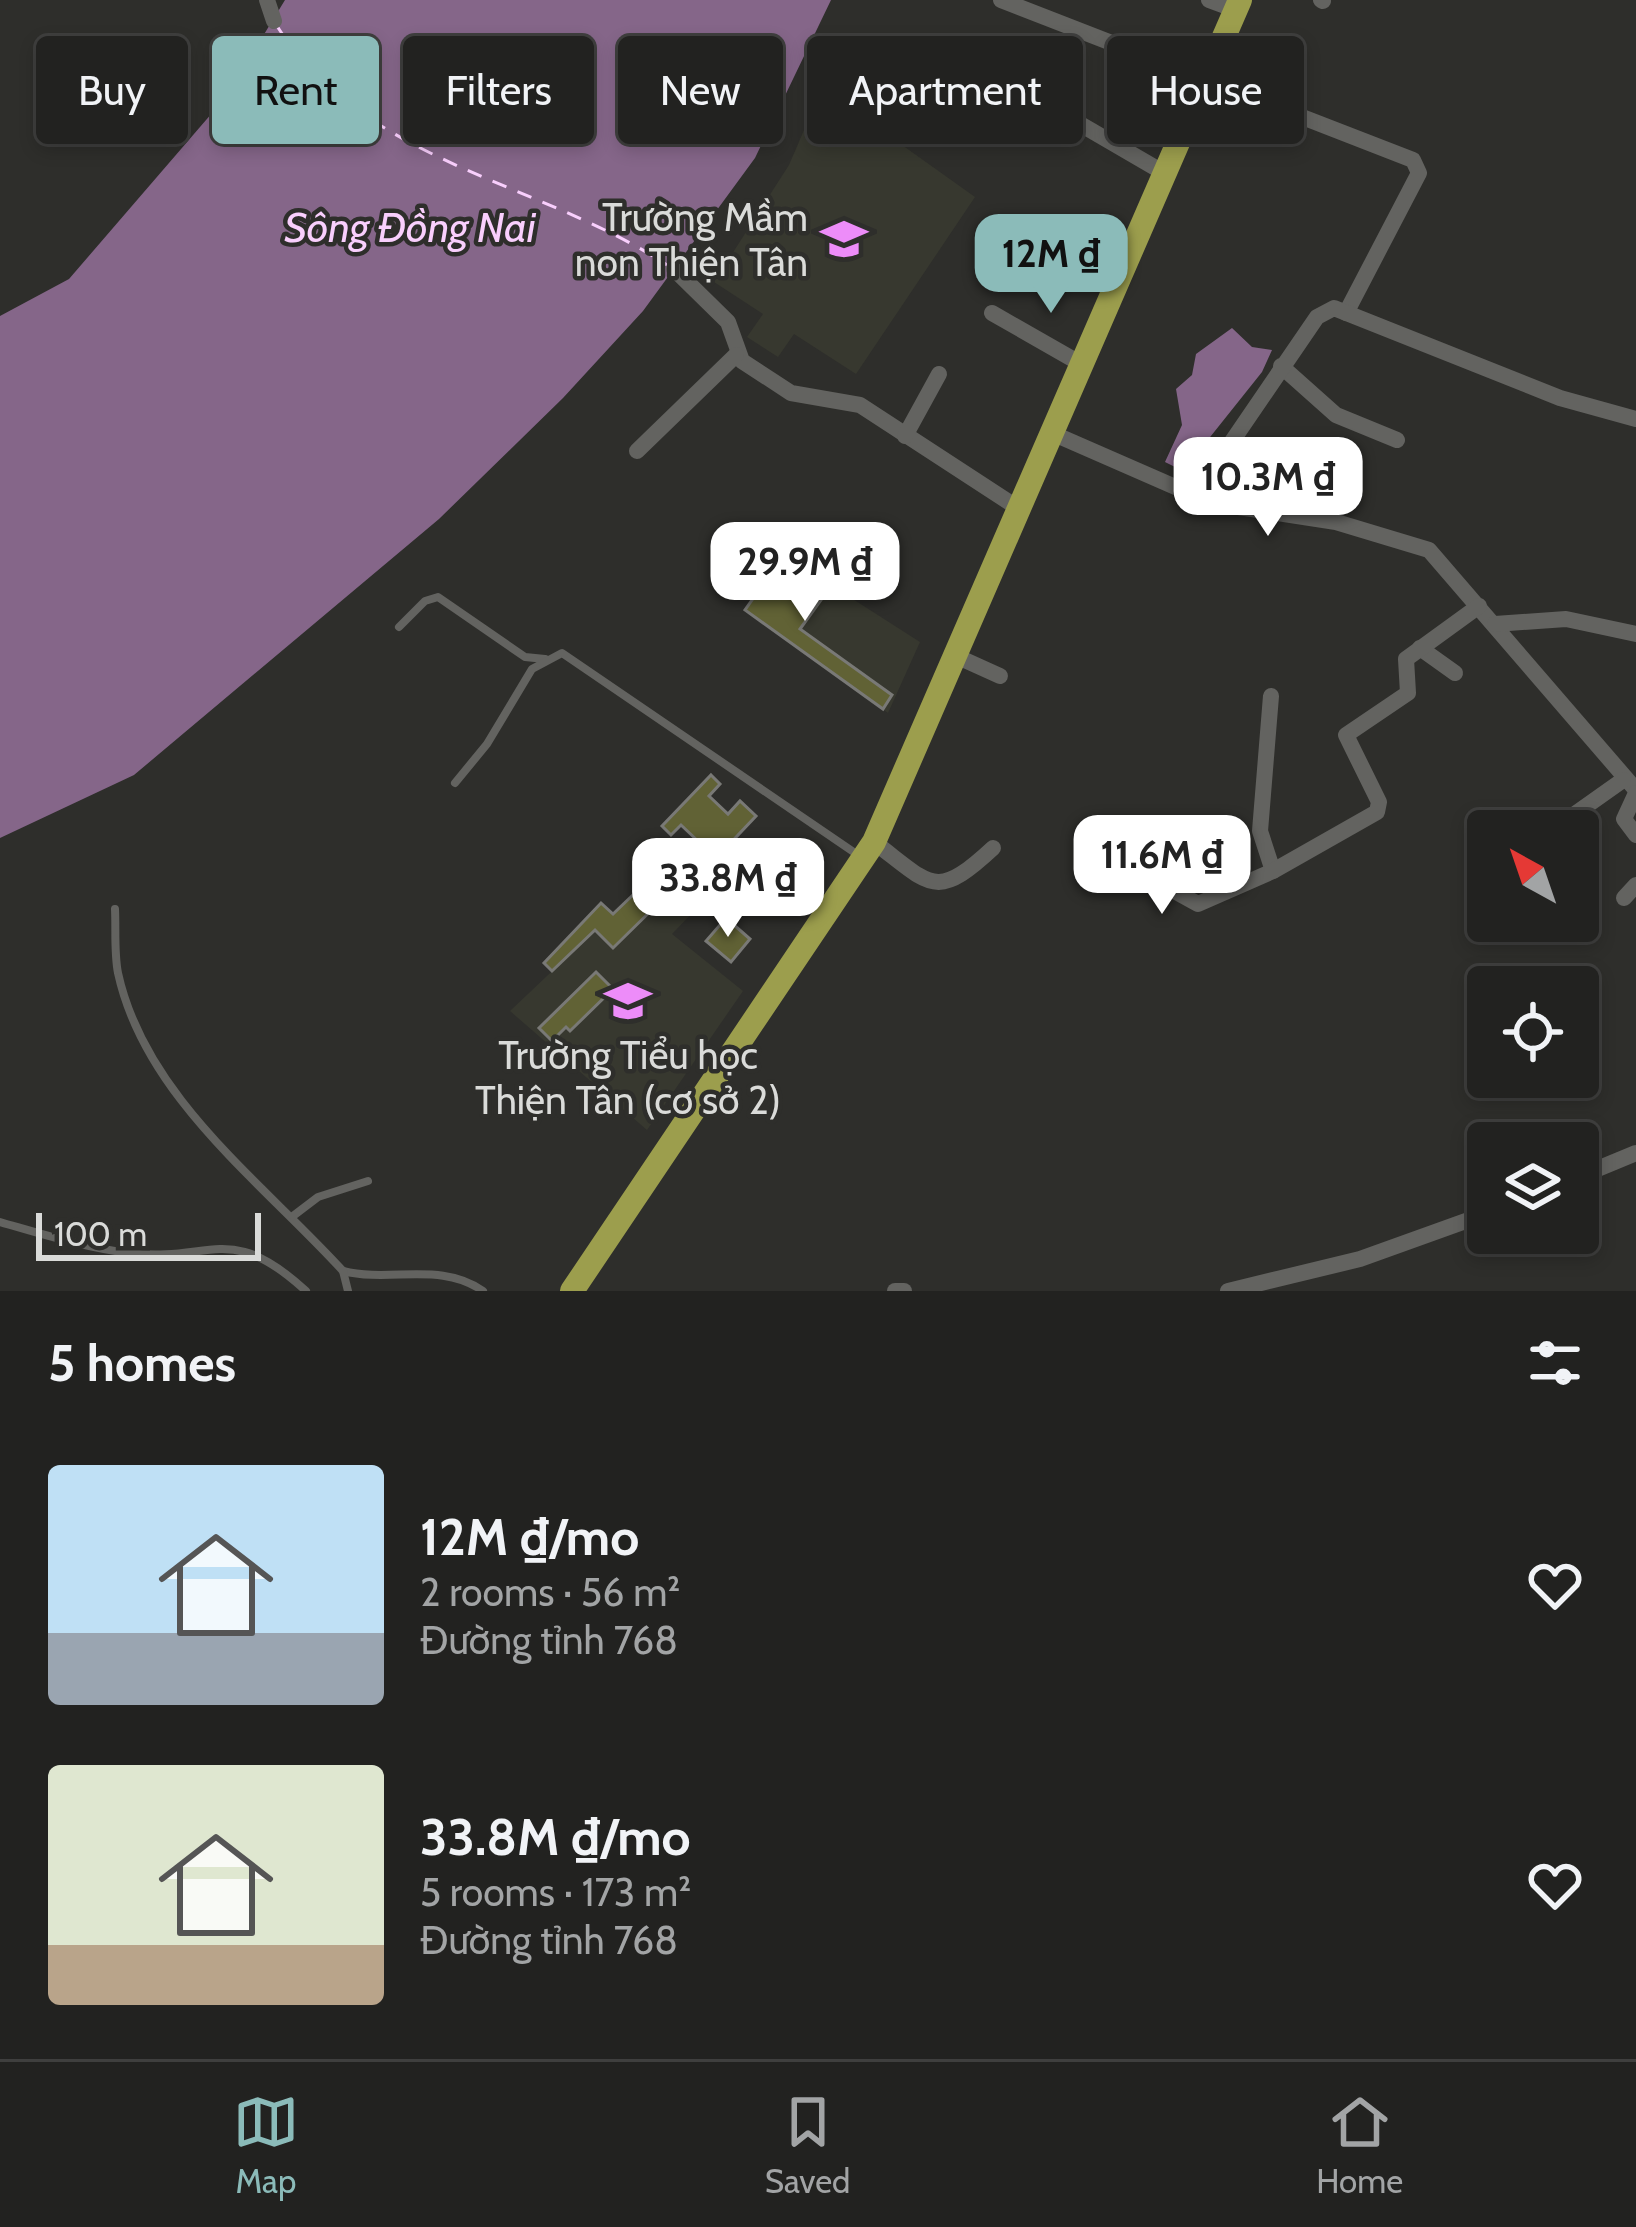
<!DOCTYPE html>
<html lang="en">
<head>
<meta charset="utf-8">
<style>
  :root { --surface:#222220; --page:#2e2f2d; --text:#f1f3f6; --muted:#a2a4a5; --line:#3f3f3e; --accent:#8bbbb9 }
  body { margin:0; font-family:Cabin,sans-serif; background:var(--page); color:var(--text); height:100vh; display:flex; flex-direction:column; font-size:45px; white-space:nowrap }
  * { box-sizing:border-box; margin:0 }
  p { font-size:39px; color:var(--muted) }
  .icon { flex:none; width:66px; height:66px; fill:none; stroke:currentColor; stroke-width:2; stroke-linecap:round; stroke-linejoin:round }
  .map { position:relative; height:1291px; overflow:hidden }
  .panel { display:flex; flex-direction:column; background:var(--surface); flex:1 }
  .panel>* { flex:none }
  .hud { position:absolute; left:36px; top:36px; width:1566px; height:108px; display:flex; gap:24px }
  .needle { width:78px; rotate:320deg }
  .buttons { position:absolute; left:1467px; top:810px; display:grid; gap:24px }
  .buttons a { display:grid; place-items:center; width:132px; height:132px; border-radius:12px; background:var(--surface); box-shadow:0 6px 18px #0003,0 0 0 3px var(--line); font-size:60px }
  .scale { position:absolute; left:36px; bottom:30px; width:225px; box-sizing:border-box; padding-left:12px; border:6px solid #dadbd9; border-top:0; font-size:33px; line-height:42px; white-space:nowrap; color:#dadbd9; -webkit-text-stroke:9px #2e2e2b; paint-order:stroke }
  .price { position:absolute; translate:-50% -102px; padding:0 27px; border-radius:24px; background:#fff; color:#222; font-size:39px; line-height:78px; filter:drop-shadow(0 3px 6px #0008) }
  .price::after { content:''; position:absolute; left:50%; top:72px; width:36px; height:27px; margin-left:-18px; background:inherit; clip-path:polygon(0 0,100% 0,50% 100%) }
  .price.active { background:var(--accent); color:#111 }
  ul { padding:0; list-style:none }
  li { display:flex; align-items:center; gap:36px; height:300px; padding:0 48px }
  li span { display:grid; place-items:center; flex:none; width:336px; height:240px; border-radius:12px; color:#555 }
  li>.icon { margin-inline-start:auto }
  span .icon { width:144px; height:144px; fill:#fffc; stroke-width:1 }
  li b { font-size:51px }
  h2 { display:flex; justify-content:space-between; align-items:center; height:144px; padding:0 48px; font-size:51px }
  .chip { padding:0 42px; border-radius:12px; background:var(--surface); box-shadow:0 6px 18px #0003,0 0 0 3px var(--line); font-size:42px; line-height:108px }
  .chip.active { background:var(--accent); color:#111 }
  .dock { display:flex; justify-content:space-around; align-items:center; height:168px; border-top:3px solid var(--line); background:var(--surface); font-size:33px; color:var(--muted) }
  .dock a { display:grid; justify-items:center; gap:6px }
  .dock .active { color:var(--accent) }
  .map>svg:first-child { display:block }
  .built { fill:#37382f }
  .water { fill:#856689 }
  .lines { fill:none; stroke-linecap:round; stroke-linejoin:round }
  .ferry { stroke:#f9cffd; stroke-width:3; stroke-dasharray:15 12; stroke-linecap:butt }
  .building { fill:#616235; stroke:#797976; stroke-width:3 }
  .lane { stroke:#636360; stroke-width:8 }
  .street { stroke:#636360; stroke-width:16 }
  .primary { stroke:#9c9e4d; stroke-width:24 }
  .labels { text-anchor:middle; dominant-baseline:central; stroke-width:9; stroke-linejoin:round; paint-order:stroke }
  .poi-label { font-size:39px; fill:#dadbd9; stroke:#2e2e2b; text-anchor:end }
  .water-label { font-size:42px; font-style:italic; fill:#f9cffd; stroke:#2e2e2b }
</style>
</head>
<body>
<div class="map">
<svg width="1636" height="1291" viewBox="0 0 1636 1291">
  <rect width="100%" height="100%" fill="#2e2e2b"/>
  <g class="built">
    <path d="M822,88L975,197L856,374L794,334L778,357L747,337L763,314L714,282L789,165Z"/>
    <path d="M784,555L920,642L888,713L745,610Z"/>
    <path d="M660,869L698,907L672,934L743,991L647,1130L510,1011Z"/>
  </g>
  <g class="water">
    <path d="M285,0H831L755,158L643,311L563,398L439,519L134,775L0,838V316L69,279L225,98Z"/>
    <path d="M1232,328L1252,347L1272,350L1262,372L1183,471L1165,462L1182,425L1176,389L1192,375L1196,354Z"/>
  </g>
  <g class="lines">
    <path class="ferry" d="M277,26C365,164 540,181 667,265"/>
  </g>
  <g class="building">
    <path d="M784,555L797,563L793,569L826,593L800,629L892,695L883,709L745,610Z"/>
    <path d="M711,775L720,784L709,796L728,814L740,801L756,816L703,872L688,857L700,843L681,825L671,835L662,826Z"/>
    <path d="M660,869L687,896L676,906L666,896L613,948L595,930L552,971L544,963L601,903L613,914Z"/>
    <path d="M726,918L750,939L731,962L706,941Z"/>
    <path d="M596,972L613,989L570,1031L566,1027L552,1041L539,1028Z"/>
  </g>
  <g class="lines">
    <g class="lane">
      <path d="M399,627L425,601L438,597L525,657L545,659"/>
      <path d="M455,783L487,744L532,669L562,653L858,855"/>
      <path d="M115,909C116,930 114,953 118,973C145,1097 262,1182 343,1271C391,1283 441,1261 483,1291"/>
      <path d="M293,1216L318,1197L368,1181"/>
      <path d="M0,1222C42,1234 86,1248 129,1253C212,1263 229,1220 306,1291"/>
      <path d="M343,1271L348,1291"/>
    </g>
    <g class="street">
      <path d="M267,0L274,21"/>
      <path d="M1001,0L1413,160L1419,173L1346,313"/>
      <path d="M1209,0L1236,10"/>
      <path d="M1321,0L1323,1"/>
      <path d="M1006,81L1166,174"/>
      <path d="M674,269L728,322L742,361L791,393L860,405L1021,510"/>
      <path d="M992,313L1083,365"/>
      <path d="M1281,366L1336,415L1397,440"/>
      <path d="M1054,434L1212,503L1336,522L1429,550L1636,790"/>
      <path d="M905,436L939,374"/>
      <path d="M637,451L736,355"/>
      <path d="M1194,497L1317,317L1334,308L1560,398L1636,419"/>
      <path d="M1495,624L1566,619L1636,634"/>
      <path d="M1420,648L1455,673"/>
      <path d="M958,657L1000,676"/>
      <path d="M1271,696L1260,831L1273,871"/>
      <path d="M1636,793L1624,819L1636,835"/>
      <path d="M1551,831L1623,780"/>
      <path d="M874,842C931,885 935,902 993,848"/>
      <path d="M1149,877L1198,904L1273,871L1377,812L1379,802L1346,735L1408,693L1406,659L1479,606"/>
      <path d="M1624,898L1636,885"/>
      <path d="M1578,1177L1636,1153"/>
      <path d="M895,1291H904"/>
      <path d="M1228,1291L1360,1259L1488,1213"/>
    </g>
    <path class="primary" d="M572,1291L874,842L1240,0"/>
  </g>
  <defs>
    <symbol id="school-bare" viewBox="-9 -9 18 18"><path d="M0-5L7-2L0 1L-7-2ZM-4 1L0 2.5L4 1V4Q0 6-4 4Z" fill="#ed8cf9" stroke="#2e2e2b" stroke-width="2.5" paint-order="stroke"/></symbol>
  </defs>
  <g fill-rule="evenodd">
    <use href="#school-bare" x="811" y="206" width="66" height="66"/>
    <use href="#school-bare" x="595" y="968" width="66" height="66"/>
  </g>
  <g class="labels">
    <g class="poi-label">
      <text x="808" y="217">Trường Mầm<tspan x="808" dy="45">non Thiện Tân</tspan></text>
      <text x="628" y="1055" text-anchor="middle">Trường Tiểu học<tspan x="628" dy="45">Thiện Tân (cơ sở 2)</tspan></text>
    </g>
    <g class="water-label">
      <text x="410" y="227">Sông Đồng Nai</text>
    </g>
  </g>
</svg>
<div class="buttons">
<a><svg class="needle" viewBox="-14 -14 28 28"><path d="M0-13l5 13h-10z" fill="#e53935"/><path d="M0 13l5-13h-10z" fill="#a2a4a5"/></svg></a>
<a><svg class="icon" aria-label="locate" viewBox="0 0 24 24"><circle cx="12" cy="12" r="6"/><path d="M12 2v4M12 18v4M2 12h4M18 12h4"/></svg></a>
<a><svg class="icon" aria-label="layers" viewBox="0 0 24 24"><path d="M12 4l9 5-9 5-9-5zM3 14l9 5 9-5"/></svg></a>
</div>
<div class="scale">100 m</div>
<b class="price active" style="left:1051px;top:316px">12M ₫</b>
<b class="price" style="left:1268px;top:539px">10.3M ₫</b>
<b class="price" style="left:805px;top:624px">29.9M ₫</b>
<b class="price" style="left:1162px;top:917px">11.6M ₫</b>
<b class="price" style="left:728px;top:940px">33.8M ₫</b>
<div class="hud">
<a class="chip">Buy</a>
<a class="chip active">Rent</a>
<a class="chip">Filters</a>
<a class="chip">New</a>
<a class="chip">Apartment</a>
<a class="chip">House</a>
</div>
</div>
<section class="panel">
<h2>5 homes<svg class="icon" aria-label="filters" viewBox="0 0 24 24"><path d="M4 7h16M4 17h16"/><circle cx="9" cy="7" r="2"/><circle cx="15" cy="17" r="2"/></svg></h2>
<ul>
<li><span style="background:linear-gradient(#bfe0f5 70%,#9aa5b1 0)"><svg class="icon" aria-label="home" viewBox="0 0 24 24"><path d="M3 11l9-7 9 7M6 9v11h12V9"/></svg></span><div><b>12M ₫/mo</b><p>2 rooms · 56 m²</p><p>Đường tỉnh 768</p></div><svg class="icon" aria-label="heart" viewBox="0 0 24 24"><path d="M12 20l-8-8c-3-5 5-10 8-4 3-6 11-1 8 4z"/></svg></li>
<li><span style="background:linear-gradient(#dfe7d0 75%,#b9a48a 0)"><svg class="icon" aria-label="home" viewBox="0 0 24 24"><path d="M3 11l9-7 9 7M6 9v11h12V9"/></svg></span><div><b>33.8M ₫/mo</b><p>5 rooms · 173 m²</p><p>Đường tỉnh 768</p></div><svg class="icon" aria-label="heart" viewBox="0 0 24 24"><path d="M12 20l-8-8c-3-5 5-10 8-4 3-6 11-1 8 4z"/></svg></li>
</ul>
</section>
<nav class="dock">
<a class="active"><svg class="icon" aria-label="map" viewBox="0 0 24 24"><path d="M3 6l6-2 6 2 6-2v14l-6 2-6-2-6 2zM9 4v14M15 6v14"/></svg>Map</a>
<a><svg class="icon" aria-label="saved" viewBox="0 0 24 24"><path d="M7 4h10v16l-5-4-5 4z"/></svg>Saved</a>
<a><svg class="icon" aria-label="home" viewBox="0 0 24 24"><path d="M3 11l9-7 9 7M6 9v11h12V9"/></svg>Home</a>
</nav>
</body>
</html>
